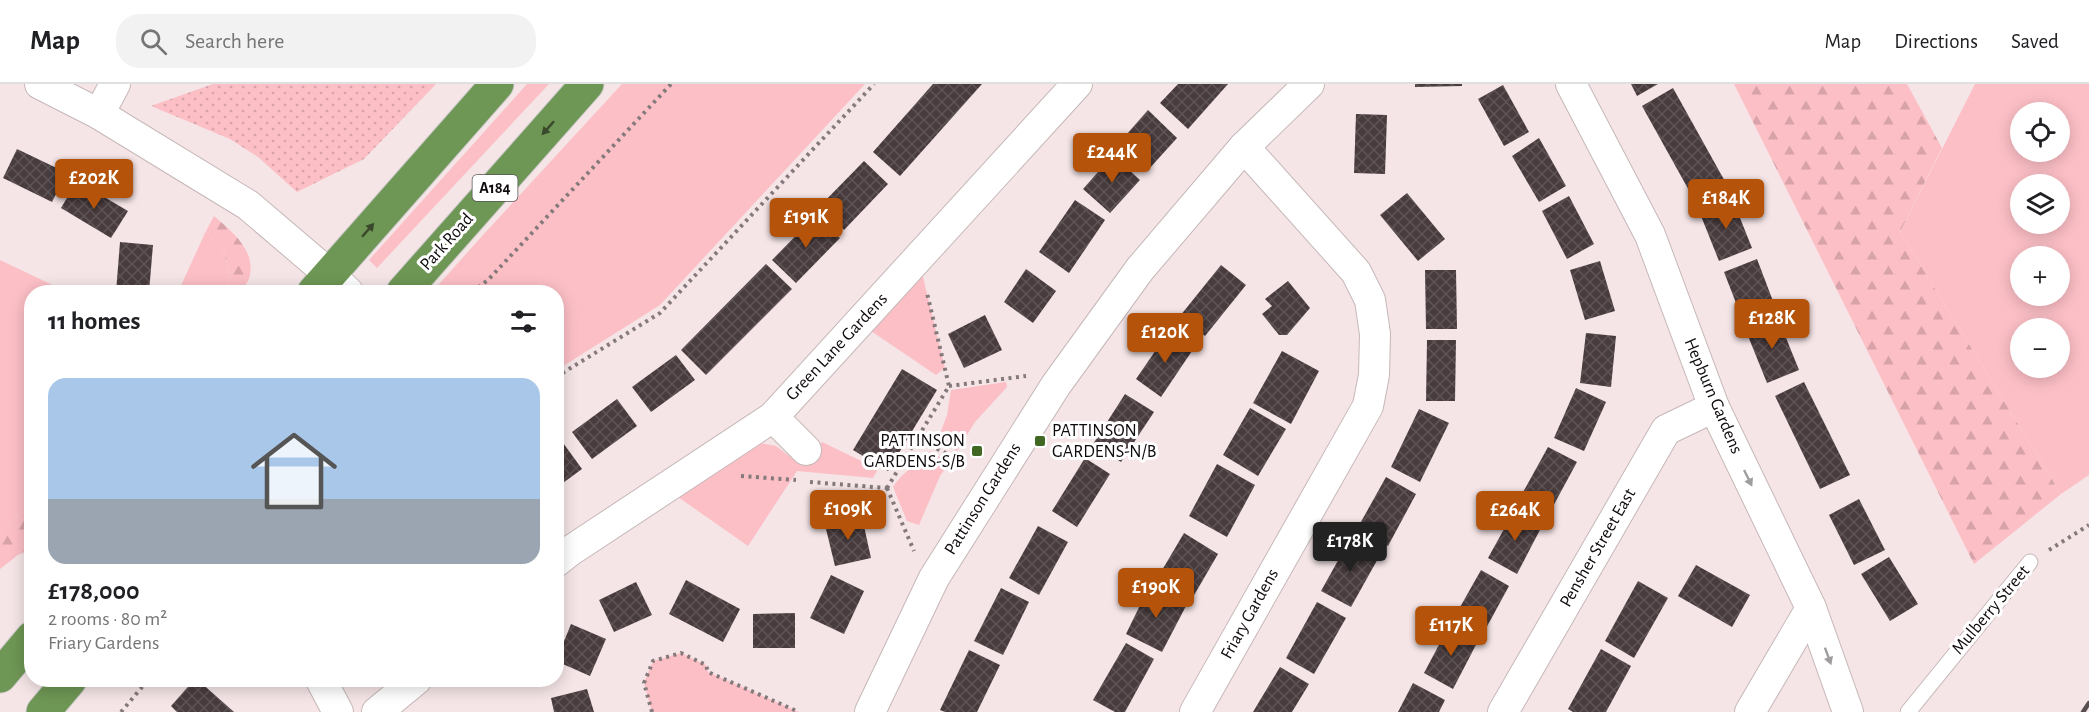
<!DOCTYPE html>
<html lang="en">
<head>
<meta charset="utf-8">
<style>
  :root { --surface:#fff; --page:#f2f2f2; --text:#202124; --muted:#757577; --line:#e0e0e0; --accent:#b45309 }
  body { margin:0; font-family:"Alegreya Sans",sans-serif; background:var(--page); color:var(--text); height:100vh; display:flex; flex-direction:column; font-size:22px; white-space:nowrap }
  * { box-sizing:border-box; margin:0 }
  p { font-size:20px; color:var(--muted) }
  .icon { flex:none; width:33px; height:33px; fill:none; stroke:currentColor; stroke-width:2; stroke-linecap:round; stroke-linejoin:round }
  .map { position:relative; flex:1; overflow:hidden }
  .drawer { position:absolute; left:24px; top:201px; width:540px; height:402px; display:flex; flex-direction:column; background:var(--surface); border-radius:24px; box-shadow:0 3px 15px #0003 }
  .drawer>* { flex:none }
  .tools { position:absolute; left:2010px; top:18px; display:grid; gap:12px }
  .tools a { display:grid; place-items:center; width:60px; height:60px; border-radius:50%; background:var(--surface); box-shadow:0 3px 15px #0003; font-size:30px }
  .price { position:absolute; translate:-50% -51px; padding:0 14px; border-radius:6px; background:var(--accent); color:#fff; font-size:20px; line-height:39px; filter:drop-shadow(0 2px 3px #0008) }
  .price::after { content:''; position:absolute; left:50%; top:36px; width:18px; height:14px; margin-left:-9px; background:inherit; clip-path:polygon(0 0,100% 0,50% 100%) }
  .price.on { background:#222; color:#fff }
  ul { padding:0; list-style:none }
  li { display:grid; align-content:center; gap:12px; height:318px; padding:0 24px }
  li span { display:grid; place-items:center; height:186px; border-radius:18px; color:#555 }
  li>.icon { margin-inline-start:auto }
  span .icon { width:108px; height:108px; fill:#fffc; stroke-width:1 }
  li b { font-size:26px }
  h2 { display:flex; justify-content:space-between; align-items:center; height:72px; padding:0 24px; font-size:26px }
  header { display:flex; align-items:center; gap:36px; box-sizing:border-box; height:84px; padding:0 30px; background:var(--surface); border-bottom:2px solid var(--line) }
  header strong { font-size:28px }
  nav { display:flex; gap:33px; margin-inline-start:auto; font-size:21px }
  .search { width:420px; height:54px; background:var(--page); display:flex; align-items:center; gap:15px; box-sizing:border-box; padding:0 21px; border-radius:24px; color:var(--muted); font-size:22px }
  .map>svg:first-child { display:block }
  .grass { fill:#fcbfc6; fill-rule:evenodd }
  .forest { fill:url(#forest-firs) }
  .park { fill:url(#park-dots) }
  .building { fill:url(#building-cross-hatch) }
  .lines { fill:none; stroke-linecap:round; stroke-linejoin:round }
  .lane-casing { stroke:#c6b7b8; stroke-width:17 }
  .street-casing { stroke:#c6b7b8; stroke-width:32 }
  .highway-casing { stroke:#cac9c9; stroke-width:35 }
  .path { stroke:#84797b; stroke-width:4; stroke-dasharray:3 4.5; stroke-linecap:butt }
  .lane { stroke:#fff; stroke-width:15 }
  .street { stroke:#fff; stroke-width:30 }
  .highway { stroke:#6e9654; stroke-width:33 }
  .rail { stroke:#564e4f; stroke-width:4.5 }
  .oneway { fill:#3a492c }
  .oneway2 { fill:#9f9d9d }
  .poi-dot { fill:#406823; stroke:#fff; stroke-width:2 }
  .labels { text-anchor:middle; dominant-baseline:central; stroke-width:6; stroke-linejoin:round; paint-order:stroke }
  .shield { fill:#fff; stroke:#575454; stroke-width:1.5 }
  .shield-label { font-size:16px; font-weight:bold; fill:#0f0a0b }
  .street-label { font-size:18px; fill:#0f0a0b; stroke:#fff }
  .poi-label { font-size:18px; fill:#0f0a0b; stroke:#fff; text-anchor:start }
</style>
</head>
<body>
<header>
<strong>Map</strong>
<div class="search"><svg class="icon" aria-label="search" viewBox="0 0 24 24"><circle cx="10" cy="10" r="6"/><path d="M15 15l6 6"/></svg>Search here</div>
<nav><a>Map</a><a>Directions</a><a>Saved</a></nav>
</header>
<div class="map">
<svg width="2089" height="628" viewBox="0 0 2089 628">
  <defs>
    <pattern id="forest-firs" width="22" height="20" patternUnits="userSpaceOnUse" patternTransform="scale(1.5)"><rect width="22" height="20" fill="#fcbfc6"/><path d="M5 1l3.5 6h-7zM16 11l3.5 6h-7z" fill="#d7a3a9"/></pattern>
    <pattern id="park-dots" width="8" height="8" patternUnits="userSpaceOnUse" patternTransform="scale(1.5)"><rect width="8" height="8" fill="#fcbfc6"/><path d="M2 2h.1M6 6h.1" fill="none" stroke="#d7a3a9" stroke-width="1.8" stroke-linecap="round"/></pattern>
    <pattern id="building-cross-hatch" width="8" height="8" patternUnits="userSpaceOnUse" patternTransform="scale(1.5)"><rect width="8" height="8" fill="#493c3e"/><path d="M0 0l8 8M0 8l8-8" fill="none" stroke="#5f5456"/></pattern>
  </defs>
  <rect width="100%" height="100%" fill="#f5e5e7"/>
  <g class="grass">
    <path d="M527,0H549L377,184L369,176Z"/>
    <path d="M622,0H865L660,221L557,286L556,208H432L483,151Z"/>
    <path d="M1975,0H2089V391L2061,410L1900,148ZM2020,28H2060V68H2020ZM2020,100H2060V140H2020ZM2020,172H2060V212H2020ZM2020,244H2060V284H2020Z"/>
    <path d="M206,147L224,167L231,194L222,208H178Z"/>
    <path d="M0,176L67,208H32L31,421L0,446Z"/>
    <path d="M922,189L945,284L936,291L871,247Z"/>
    <path d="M1006,298L1007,303L975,338L957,367L938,355L947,331L951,306Z"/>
    <path d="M755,358L776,362L802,382L822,358L878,385L873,394L797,387L748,462L678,413Z"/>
    <path d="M930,367L949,379L940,392L919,441L907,437L893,403C902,388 918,380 930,367Z"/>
    <path d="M681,569L706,581L708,588L799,628H652L644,599L653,577Z"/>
  </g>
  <g class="forest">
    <path d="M1734,0H1907L1942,64L1900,148L2061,410L1974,480Z"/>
    <path d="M214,132C231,147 255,165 250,191C249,197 244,203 241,208H222L231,194L224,167L206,147Z"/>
    <path d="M31,421V465L18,471L0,485V446Z"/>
  </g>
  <path class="park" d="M213,0H436L364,75L297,108L258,73L230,55L151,22Z"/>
  <g class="building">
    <path d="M933,0H982L900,92L873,68Z"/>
    <path d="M1178,0H1228L1188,45L1160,19Z"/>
    <path d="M1415,0H1462V2L1415,3Z"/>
    <path d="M1631,0H1658L1637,12Z"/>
    <path d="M1503,1L1529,48L1504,62L1478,15Z"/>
    <path d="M1673,4L1727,101L1696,119L1642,22Z"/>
    <path d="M1148,26L1177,54L1148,86L1119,59Z"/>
    <path d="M1356,30L1387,31L1385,90L1354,89Z"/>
    <path d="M1539,54L1566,102L1539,118L1512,72Z"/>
    <path d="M17,65L67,89L52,118L3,94Z"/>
    <path d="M1113,71L1140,96L1110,129L1083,105Z"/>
    <path d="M864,77L888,100L844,146L820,122Z"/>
    <path d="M77,97L128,127L111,154L61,124Z"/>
    <path d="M1407,109L1445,155L1418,177L1380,131Z"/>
    <path d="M1569,112L1594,160L1567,175L1542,127Z"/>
    <path d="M1732,114L1752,164L1719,177L1699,127Z"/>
    <path d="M1075,116L1105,136L1069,189L1039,168Z"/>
    <path d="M816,131L840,154L796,199L772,176Z"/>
    <path d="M120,158L153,161L149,208H116Z"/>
    <path d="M1757,175L1776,225L1743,237L1724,188Z"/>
    <path d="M1600,177L1615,227L1585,236L1570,186Z"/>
    <path d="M766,180L792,205L706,291L681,266Z"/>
    <path d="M1221,181L1246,201L1205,252L1180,232Z"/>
    <path d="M1026,185L1056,207L1033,239L1004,218Z"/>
    <path d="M1425,186H1456L1457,245H1426Z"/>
    <path d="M1288,197L1310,224L1287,251H1279L1262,230L1272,222L1265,215Z"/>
    <path d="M985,231L1002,266L964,284L948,250Z"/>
    <path d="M1778,234L1799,286L1767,299L1746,247Z"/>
    <path d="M1169,247L1194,264L1161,313L1136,295Z"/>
    <path d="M1586,249L1616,252L1611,303L1580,299Z"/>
    <path d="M1427,256H1456L1455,317H1426Z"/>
    <path d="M1282,267L1319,287L1291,340L1253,319Z"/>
    <path d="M676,271L695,296L651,328L632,303Z"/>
    <path d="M902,285L937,306L888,387L853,366Z"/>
    <path d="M1804,298L1850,391L1820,405L1775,312Z"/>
    <path d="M1576,304L1606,318L1584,367L1554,354Z"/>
    <path d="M1125,310L1154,328L1121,378L1093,360Z"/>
    <path d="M617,315L637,342L592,375L572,348Z"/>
    <path d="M1250,324L1286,345L1258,392L1223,371Z"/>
    <path d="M1419,325L1449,339L1420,398L1391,383Z"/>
    <path d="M561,356L582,385L556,404V359Z"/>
    <path d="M1548,363L1577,378L1551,426L1522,410Z"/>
    <path d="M1085,374L1110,390L1077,443L1052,427Z"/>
    <path d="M1217,380L1255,401L1227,453L1189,432Z"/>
    <path d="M1386,393L1416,410L1388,462L1357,445Z"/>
    <path d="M1859,415L1885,466L1854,481L1829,431Z"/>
    <path d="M1514,427L1542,442L1517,490L1488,474Z"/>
    <path d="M862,433L871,474L835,482L825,441Z"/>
    <path d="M1038,442L1068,458L1039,511L1009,494Z"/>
    <path d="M1184,449L1218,470L1193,513L1158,493Z"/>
    <path d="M1350,455L1380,471L1351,523L1321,507Z"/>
    <path d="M1889,473L1918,520L1890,537L1861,490Z"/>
    <path d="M1696,481L1750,511L1732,543L1678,512Z"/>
    <path d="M1481,486L1509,502L1484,548L1455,532Z"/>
    <path d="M831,491L864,507L844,550L810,534Z"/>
    <path d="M686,496L740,525L723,558L669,530Z"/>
    <path d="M1638,497L1668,514L1634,574L1605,557Z"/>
    <path d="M636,498L652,531L614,548L599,516Z"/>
    <path d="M1150,501L1187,520L1162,568L1126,550Z"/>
    <path d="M1001,504L1029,518L1003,571L974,557Z"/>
    <path d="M1317,518L1346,534L1314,590L1286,574Z"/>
    <path d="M795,529V564H753V530Z"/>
    <path d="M571,540L606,555L590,592L556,577Z"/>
    <path d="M1449,542L1478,557L1453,605L1424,589Z"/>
    <path d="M1126,559L1154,575L1125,628H1115L1093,616Z"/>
    <path d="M1601,565L1631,582L1606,628H1573L1568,625Z"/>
    <path d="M969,566L1000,581L977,628H945L940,626Z"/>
    <path d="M1280,583L1309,600L1292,628H1253Z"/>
    <path d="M194,596H198L234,628H177L171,622Z"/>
    <path d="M1413,599L1445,616L1439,628H1398Z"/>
    <path d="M587,605L594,628H554L551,614Z"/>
  </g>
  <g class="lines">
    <defs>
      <path id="lane" d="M1908,628L2030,478"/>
      <g id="street">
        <path d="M40,0L99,30L248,121L329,190L348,208"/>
        <path d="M1571,0L1650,151L1714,323L1811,524L1848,628"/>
        <path d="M99,30L115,0"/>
        <path d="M773,333L806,366"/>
        <path d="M556,478L570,467L773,333L1077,0"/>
        <path d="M321,596L338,628"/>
        <path d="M377,628L416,596"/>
        <path d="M870,628L934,494L1056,301L1140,185L1244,63L1309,0"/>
        <path d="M1195,628L1368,322L1374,291L1375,250L1370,216L1356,188L1244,63"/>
        <path d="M1503,628L1666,346L1714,323"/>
        <path d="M1750,628L1811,524"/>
      </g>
      <g id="highway">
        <path d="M314,208L497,0"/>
        <path d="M403,208L587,0"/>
        <path d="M0,592L32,554"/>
        <path d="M43,628L70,596"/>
      </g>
    </defs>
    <use href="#lane" class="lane-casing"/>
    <use href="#street" class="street-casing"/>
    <use href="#highway" class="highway-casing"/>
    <g class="path">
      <path d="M472,208L488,196L671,0"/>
      <path d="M556,293L660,229L874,0"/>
      <path d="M949,302L1026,292"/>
      <path d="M917,354L962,378"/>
      <path d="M741,392L796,396"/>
      <path d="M810,398L887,404"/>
      <path d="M887,404L949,302L927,209"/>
      <path d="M887,404L914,467"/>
      <path d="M2049,466L2089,441"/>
      <path d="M121,628L148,596"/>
      <path d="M652,628L644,599L653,577L681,569L706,581L708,588L799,628"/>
    </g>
    <use href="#lane" class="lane"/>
    <use href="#street" class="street"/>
    <use href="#highway" class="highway"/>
    <path class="rail" d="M2083,628L2089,619"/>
  </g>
  <defs><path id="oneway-solid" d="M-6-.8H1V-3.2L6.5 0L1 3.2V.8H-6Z" transform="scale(1.5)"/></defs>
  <g class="oneway">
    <use href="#oneway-solid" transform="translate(548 44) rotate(132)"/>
    <use href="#oneway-solid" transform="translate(368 146) rotate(-49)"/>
  </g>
  <g class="oneway2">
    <use href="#oneway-solid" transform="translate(1748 394) rotate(64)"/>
    <use href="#oneway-solid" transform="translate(1828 572) rotate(70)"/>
  </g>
  <g class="poi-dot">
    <rect x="1034" y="351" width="12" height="12" rx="3"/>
    <rect x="971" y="361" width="12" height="12" rx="3"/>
  </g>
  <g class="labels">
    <rect class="shield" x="472.5" y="91" width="45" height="26" rx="4.5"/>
    <g class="shield-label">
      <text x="495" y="104">A184</text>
    </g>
    <g class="street-label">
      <text transform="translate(447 158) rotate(-48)">Park Road</text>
      <text transform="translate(837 263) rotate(-47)">Green Lane Gardens</text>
      <text transform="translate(1713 312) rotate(67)">Hepburn Gardens</text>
      <text transform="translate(983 415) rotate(-58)">Pattinson Gardens</text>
      <text transform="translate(1598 464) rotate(-60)">Pensher Street East</text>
      <text transform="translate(1991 526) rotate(-50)">Mulberry Street</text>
      <text transform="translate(1250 530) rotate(-61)">Friary Gardens</text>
    </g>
    <g class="poi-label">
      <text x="1052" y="347">PATTINSON<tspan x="1052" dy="21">GARDENS-N/B</tspan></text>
      <text x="965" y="357" text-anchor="end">PATTINSON<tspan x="965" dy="21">GARDENS-S/B</tspan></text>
    </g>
  </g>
</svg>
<div class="tools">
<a><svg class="icon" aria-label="locate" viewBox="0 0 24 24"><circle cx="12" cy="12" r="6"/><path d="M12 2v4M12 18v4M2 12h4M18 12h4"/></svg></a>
<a><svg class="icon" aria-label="layers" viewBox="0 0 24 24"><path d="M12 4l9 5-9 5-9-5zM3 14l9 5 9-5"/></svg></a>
<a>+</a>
<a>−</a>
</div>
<b class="price" style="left:1112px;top:100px">£244K</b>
<b class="price" style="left:94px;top:126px">£202K</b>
<b class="price" style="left:1726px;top:146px">£184K</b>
<b class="price" style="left:806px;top:165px">£191K</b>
<b class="price" style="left:1772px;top:266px">£128K</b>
<b class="price" style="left:1165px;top:280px">£120K</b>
<b class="price" style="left:848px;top:457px">£109K</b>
<b class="price" style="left:1515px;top:458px">£264K</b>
<b class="price on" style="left:1350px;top:489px">£178K</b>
<b class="price" style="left:1156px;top:535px">£190K</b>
<b class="price" style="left:1451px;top:573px">£117K</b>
<section class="drawer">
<h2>11 homes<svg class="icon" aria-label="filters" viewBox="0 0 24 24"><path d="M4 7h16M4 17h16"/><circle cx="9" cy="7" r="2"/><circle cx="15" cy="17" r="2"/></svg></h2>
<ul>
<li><span style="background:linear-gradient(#a9c7e8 65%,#9aa5b1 0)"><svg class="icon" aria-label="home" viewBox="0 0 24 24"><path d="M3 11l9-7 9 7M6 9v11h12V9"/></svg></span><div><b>£178,000</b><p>2 rooms · 80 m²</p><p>Friary Gardens</p></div></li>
</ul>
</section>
</div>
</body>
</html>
